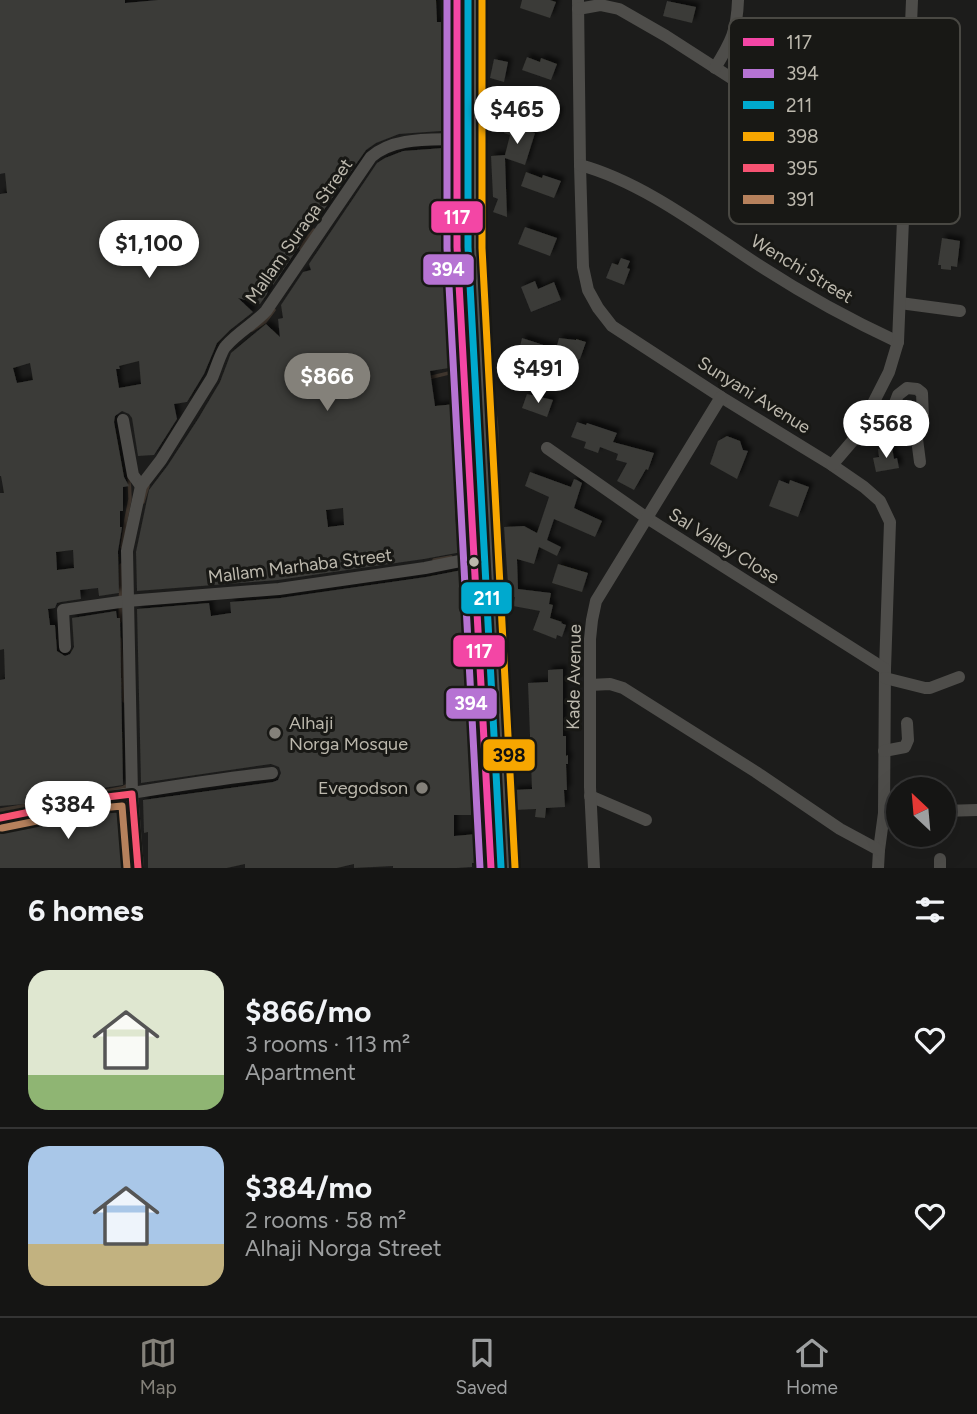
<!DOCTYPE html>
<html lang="en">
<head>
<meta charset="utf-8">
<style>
  :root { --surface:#151514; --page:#222; --text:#f1f3f6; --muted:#9d9fa0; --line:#343434; --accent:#84817a }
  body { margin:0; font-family:Figtree,sans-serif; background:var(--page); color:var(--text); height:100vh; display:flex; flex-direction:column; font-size:26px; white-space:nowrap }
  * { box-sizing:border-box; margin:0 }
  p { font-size:23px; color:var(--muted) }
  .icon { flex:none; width:38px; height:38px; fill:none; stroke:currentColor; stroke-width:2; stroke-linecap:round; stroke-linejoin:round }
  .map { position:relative; height:868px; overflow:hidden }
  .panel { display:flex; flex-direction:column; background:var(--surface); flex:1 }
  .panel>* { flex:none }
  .needle { width:46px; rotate:334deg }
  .fabs { position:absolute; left:886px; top:777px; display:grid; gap:14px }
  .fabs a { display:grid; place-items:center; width:70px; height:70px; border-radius:50%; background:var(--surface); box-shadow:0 7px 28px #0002,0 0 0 2px var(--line); font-size:35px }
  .price { position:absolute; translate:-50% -60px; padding:0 16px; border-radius:24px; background:#fff; color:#222; font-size:23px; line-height:46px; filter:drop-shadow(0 2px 4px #0008) }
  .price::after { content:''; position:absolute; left:50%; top:42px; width:21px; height:16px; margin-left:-10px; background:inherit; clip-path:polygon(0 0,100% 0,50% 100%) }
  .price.active { background:var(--accent); color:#fff }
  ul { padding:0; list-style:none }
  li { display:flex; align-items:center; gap:21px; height:175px; padding:0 28px }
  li+li { border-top:2px solid var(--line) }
  li span { display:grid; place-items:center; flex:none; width:196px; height:140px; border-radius:21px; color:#555 }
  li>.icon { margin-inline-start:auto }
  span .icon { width:84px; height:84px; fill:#fffc; stroke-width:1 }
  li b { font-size:30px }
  h2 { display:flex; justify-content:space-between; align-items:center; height:84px; padding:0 28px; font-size:30px }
  .tab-bar { display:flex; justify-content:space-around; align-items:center; height:98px; border-top:2px solid var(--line); background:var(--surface); font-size:19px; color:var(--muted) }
  .tab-bar a { display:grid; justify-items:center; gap:4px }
  .tab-bar .active { color:var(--accent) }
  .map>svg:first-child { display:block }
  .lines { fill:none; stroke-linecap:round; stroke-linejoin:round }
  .stream { stroke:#3e352d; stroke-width:3.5 }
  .building { fill:#3a3a37; fill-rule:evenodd; filter:url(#shadow) }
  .minor { stroke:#4e4d4a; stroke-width:12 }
  .major { stroke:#50504d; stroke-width:16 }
  .bus-1-casing { stroke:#181815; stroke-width:12 }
  .bus-2-casing { stroke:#181815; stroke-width:12 }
  .bus-3-casing { stroke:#181815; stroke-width:12 }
  .bus-4-casing { stroke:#181815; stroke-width:12 }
  .bus-5-casing { stroke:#181815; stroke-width:12 }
  .bus-6-casing { stroke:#181815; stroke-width:12 }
  .bus-1 { stroke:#f346a5; stroke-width:7 }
  .bus-2 { stroke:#b673d3; stroke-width:7 }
  .bus-3 { stroke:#00a9ce; stroke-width:7 }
  .bus-4 { stroke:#f7a600; stroke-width:7 }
  .bus-5 { stroke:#f65372; stroke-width:7 }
  .bus-6 { stroke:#b6815c; stroke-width:7 }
  .bus-dot { fill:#bcb8ad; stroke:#181815; stroke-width:2.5 }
  .poi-dot { fill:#84817a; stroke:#181815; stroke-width:2.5 }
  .labels { text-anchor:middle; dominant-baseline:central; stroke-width:6; stroke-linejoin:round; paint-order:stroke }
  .street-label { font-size:18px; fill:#bcb8ad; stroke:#181815 }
  .poi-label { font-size:18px; fill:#bcb8ad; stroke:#181815; text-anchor:start }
  .key { fill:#181815; stroke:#494843; stroke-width:2 }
  .key-label { font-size:19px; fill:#bcb8ad }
  .line-badge { stroke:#181815; stroke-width:2.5 }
  .badge-label { font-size:19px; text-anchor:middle; font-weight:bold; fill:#fff }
  .pale-badge-label { font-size:19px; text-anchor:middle; font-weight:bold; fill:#111 }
</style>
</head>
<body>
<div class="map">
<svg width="977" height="868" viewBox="0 0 977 868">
  <defs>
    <filter id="shadow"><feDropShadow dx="4" dy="-4" stdDeviation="2" flood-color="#0009"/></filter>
  </defs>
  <rect width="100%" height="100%" fill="#1c1c1b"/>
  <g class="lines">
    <g class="stream">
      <path d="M481,0L480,113L481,155L493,407C500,426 495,451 496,471L516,868"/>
      <path d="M445,183L448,0"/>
      <path d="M445,205L456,421"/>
      <path d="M301,249L305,241L314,230"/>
      <path d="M252,330L265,322L274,310"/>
      <path d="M428,378L453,372"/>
      <path d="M458,457L464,557"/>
      <path d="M143,502L148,486"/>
      <path d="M122,547L126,519L130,499L129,475"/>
      <path d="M434,560L451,557"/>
      <path d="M464,565L468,652"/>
      <path d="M120,621L121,565"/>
      <path d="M120,639L124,701"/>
      <path d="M469,666L480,868"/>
      <path d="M0,810L122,788L128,785"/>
    </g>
  </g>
  <g class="building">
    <path d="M0,0H125V3L158,0H436L437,22H442L441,92L442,97H444L445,113H441V131L399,134L376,143L366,150L314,224L300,228L302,242L273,285L272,275L267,294L260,304L238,298L253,312L230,330L217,343L204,374L187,402L174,404L177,419L154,455L138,456L132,418L129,414L122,411L115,416L114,422L124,477L129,486L123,487V511H120V527H122L118,551L119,593L99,596L98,588L80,590L81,599L61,602L57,603L55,608L48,609L50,625H55L57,651L65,656L70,654L74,647L72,618L116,611L117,618H120L123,785L37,798V802L26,804L0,806V680L5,679L4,649L0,650V493H4L1,476H0V194L7,193L5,173L0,174ZM139,361L141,384L119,388L116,369H120L119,366ZM30,363L33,380L17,383L13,368ZM73,550L74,568L57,570L56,552Z"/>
    <path d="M522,0H550L556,2L550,18L520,8Z"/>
    <path d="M667,1L696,7L692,23L663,16Z"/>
    <path d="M527,57L540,62L541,58L557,64L551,80L522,70Z"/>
    <path d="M494,59L508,62L504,82L490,78Z"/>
    <path d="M518,99L559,111L556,122L535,117L531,132L535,133L525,165L505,158L507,217L493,212L498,199L493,197L491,156L505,155L510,135L504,133L507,119L512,121Z"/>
    <path d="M443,148V158H445L446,208H444L445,226H446L451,337H447L449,368L430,371L435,406L455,404L459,458L456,461L460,491H455L457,508H455L456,524L461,523L462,552L424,559L278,580L137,591L136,552L149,490L168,465L198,419L220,382L231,353L266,324L280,337L278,319L283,318L281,305L303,272L311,270L309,264L377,163L385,158L403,151ZM343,508L344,525L328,527L326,510Z"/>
    <path d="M526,172L542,178L543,175L561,181L554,198L521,186Z"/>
    <path d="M525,227L557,238L550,256L518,244Z"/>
    <path d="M942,238L960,241L957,267L951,266V270L941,269V265H938Z"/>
    <path d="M621,258L630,261L627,268L630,269L624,285L606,278L612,263L618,265Z"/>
    <path d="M535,281L538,289L554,282L561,300L531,312L521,287Z"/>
    <path d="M522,338L556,349L559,338L576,340V339L586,342L580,359H579L578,361L570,358L556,377L549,372L547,375L531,364L529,375L514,371Z"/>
    <path d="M527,394L553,400L547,417L522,408Z"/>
    <path d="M577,422L586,425L587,423L617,433L613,442L654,453L648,470L646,469L634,490L617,481L627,463L616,460L618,454L600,447L598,453L584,448L586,442L571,437Z"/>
    <path d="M727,436L740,441L743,450L748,451L737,479L710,464L718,441Z"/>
    <path d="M885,447H892L894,459L897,458L899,468L876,472L873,458L879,457L878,449Z"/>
    <path d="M530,472L571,487L574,479L577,480L582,483L574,508L602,521L595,537L554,519L547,540L561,547L557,556L539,547L534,564L517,559L518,589L551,593L549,604L553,605L550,618L562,622L561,623L566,625L562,637L557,635L556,639L533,630L540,611L513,606L515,597L509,598L504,527L524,526L537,533L549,497L525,486Z"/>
    <path d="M779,480L789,484L790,480L809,487L798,517L769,506Z"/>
    <path d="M558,564L588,573L582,592L552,583Z"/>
    <path d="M462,570L466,606L464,607L466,618H465L470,665L469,669L465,670L469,697H468L470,729H468L470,750H473V769L475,770L476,795H471V815H454V836L477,834L478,863H472V867L457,868H393V866L354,868V864L337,868H245V864L227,868H148V832L144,833L143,800L273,782L278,780L281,773L279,767L271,764L141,783L137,609L209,603L211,616L231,613L230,602L280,598L426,577Z"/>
    <path d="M563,669V736H566V756L568,755V764H566L567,790H564L565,807L546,808L545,818L535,817L536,809L514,810L513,790L532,789L528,683L548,682V670Z"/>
    <path d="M124,803L128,868H0V829L65,814Z"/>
  </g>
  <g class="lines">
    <g class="minor">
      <path d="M578,0L580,165L583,267L588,290L598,308L612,326L721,397L832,465L864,487L880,501L890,522L885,669L884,813L879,850L878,868"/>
      <path d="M578,9L600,5L619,9L666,36L837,146C859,158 881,166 905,173"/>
      <path d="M715,68C731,42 737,31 738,0"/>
      <path d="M580,165C639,181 697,224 748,258C796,290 846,318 898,342"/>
      <path d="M900,303L960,311"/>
      <path d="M123,420L133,475L141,486"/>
      <path d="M860,429L913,425L920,423L923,418L922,393L917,389L907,388L898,395L886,427"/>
      <path d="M855,438L917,439L920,462"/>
      <path d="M547,448L647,518L885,669"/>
      <path d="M832,465L855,438L860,429L889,372L898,342L912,0"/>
      <path d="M65,647L63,610L127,601L279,589L425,568L475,558"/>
      <path d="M885,678L925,688H930L959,677"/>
      <path d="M590,685L610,684L623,688L756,772L840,829L879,850"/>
      <path d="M884,751L905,747L908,740L907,723"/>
      <path d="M590,796L646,820"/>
      <path d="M943,811L977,810"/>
      <path d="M0,818C34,812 67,803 101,798C158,789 214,779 272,773"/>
      <path d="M138,868L132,794L127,551L141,486L161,460L212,378C216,369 221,351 226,346C238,332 254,324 266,311L371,157C394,137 429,140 457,139"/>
      <path d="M594,868L590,787V639L592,620L596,601L721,397"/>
      <path d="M940,868V859"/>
    </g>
    <g class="major">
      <path d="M457,0V247L475,558L491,868"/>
      <path d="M471,0L472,248L505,868"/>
    </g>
    <defs>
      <path id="bus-1" d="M457,0V247L491,868"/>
      <path id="bus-2" d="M447,0V248L480,868"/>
      <path id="bus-3" d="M468,0V247L501,867"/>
      <path id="bus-4" d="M482,0V248L515,867"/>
      <path id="bus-5" d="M0,818L99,798L132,794L138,868"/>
      <path id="bus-6" d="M2,828L101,808L122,806L127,868"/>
    </defs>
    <use href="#bus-1" class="bus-1-casing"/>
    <use href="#bus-2" class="bus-2-casing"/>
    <use href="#bus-3" class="bus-3-casing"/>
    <use href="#bus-4" class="bus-4-casing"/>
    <use href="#bus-5" class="bus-5-casing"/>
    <use href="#bus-6" class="bus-6-casing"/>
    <use href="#bus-1" class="bus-1"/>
    <use href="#bus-2" class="bus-2"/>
    <use href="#bus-3" class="bus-3"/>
    <use href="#bus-4" class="bus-4"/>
    <use href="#bus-5" class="bus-5"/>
    <use href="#bus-6" class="bus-6"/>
  </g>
  <circle class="bus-dot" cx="474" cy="562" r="6"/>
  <g class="poi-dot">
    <circle cx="275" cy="733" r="7"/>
    <circle cx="422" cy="788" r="7"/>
  </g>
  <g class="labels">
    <g class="street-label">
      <text transform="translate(299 231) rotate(-55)">Mallam Suraqa Street</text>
      <text transform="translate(802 269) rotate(31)">Wenchi Street</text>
      <text transform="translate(754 395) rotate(32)">Sunyani Avenue</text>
      <text transform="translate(724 546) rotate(32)">Sal Valley Close</text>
      <text transform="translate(300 566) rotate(-7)">Mallam Marhaba Street</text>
      <text transform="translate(574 677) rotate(-89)">Kade Avenue</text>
    </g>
    <g class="poi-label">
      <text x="289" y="723">Alhaji<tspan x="289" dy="21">Norga Mosque</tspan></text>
      <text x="408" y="788" text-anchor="end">Evegodson</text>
    </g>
  </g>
  <rect x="729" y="18" width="231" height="206" rx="10" class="key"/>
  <rect x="743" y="38" width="31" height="8" fill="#f346a5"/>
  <rect x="743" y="69" width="31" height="9" fill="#b673d3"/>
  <rect x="743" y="101" width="31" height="8" fill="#00a9ce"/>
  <rect x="743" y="132" width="31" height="9" fill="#f7a600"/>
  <rect x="743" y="164" width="31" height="8" fill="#f65372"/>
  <rect x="743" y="195" width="31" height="9" fill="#b6815c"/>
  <g class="key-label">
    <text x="786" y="49">117</text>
    <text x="786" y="80">394</text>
    <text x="786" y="112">211</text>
    <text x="786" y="143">398</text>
    <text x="786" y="175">395</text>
    <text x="786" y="206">391</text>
  </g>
  <g class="line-badge">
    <rect x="430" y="200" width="54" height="34" rx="7" fill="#f346a5"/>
    <rect x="422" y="253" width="53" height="33" rx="7" fill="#b673d3"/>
    <rect x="460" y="581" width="53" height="34" rx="7" fill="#00a9ce"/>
    <rect x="452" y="634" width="54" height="34" rx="7" fill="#f346a5"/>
    <rect x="445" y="687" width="53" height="33" rx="7" fill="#b673d3"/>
    <rect x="482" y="738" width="54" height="34" rx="7" fill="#f7a600"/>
  </g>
  <g class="badge-label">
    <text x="457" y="224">117</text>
    <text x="448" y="276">394</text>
    <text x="487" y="605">211</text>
    <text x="479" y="658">117</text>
    <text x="471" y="710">394</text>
  </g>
  <g class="pale-badge-label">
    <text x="509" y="762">398</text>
  </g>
</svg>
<div class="fabs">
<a><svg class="needle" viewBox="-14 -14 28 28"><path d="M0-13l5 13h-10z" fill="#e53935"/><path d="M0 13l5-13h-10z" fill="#9d9fa0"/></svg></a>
</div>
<b class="price" style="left:517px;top:146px">$465</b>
<b class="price" style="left:149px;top:280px">$1,100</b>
<b class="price" style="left:538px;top:405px">$491</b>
<b class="price active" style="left:327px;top:413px">$866</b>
<b class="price" style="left:886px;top:460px">$568</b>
<b class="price" style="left:68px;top:841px">$384</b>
</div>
<section class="panel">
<h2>6 homes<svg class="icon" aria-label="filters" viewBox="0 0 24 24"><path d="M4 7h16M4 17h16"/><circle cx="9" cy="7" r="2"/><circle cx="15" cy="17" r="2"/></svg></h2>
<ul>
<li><span style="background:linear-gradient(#dfe7d0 75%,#8fb573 0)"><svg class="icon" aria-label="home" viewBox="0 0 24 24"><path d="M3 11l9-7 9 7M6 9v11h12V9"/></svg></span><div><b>$866/mo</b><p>3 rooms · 113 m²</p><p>Apartment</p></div><svg class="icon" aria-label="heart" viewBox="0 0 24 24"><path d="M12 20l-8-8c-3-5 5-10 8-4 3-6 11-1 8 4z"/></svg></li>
<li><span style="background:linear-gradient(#a9c7e8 70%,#c2b280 0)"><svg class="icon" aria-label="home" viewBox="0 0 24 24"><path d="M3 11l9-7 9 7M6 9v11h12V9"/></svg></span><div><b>$384/mo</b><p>2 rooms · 58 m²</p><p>Alhaji Norga Street</p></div><svg class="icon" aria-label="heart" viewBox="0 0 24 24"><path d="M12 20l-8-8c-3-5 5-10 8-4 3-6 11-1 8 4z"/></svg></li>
</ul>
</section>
<nav class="tab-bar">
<a class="active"><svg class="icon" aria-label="map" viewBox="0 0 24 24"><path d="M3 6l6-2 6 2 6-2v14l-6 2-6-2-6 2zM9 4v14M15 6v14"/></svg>Map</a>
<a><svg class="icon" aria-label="saved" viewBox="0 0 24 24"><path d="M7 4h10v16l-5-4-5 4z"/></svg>Saved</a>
<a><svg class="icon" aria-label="home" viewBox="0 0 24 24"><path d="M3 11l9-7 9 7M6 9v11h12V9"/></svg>Home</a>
</nav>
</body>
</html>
